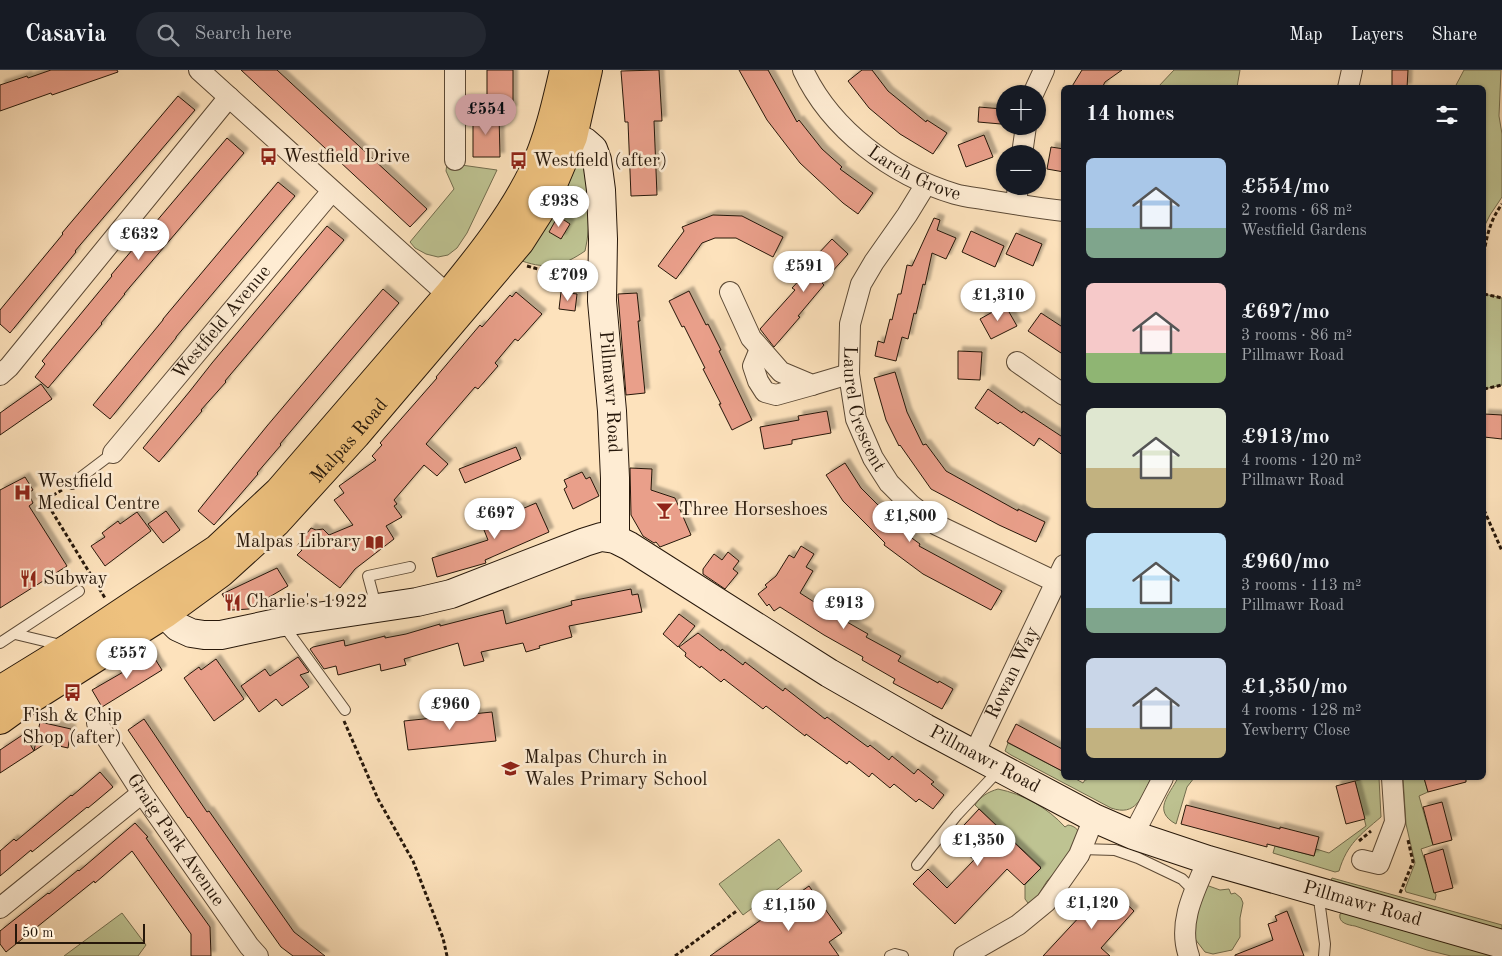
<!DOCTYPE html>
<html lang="en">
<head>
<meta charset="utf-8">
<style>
  :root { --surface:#171b24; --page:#242831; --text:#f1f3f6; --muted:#9ea1a6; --line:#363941; --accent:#c59692 }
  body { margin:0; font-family:"Old Standard TT",serif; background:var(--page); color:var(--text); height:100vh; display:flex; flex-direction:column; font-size:19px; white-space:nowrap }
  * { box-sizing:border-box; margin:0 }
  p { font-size:16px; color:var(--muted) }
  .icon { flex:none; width:28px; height:28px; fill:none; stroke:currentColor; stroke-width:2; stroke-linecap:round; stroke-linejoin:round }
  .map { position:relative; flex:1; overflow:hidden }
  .side { position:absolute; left:1061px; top:15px; width:425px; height:695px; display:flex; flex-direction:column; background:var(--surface); border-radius:8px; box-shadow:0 1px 4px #0004 }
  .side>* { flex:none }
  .fabs { position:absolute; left:996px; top:15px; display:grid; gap:10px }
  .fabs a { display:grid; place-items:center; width:50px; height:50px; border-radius:50%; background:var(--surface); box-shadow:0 1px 4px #0004; font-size:25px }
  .scale { position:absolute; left:15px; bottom:12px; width:130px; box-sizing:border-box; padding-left:5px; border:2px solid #26170a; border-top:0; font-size:14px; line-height:18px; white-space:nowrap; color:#26170a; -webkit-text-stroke:4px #feecd3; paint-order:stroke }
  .price { position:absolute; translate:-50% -42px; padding:0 11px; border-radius:18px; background:#fff; color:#222; font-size:16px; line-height:32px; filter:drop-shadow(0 1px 2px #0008) }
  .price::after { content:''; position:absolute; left:50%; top:30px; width:15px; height:11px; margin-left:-8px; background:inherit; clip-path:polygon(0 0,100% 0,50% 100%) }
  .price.on { background:var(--accent); color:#111 }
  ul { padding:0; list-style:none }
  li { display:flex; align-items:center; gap:15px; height:125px; padding:0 25px }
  li span { display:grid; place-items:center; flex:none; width:140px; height:100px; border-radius:8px; color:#555 }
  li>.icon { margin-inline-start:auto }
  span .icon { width:60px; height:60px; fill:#fffc; stroke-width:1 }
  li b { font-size:21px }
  h2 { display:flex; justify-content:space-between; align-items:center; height:60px; padding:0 25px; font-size:21px }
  header { display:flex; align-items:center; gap:30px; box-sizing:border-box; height:70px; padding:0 25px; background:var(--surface); border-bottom:1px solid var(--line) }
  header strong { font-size:24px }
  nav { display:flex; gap:28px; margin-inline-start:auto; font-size:18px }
  .search { width:350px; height:45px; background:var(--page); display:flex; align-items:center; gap:12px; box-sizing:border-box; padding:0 18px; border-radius:28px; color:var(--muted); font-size:19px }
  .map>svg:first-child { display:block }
  .green { fill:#bec392; stroke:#726d4e }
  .building { fill:#e99f8a; stroke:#26170a; filter:url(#shadow) }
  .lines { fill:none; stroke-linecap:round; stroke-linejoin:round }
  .lane-casing { stroke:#5c4a36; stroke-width:12 }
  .street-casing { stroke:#5c4a36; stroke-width:22 }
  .secondary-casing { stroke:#26170a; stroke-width:30 }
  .primary-casing { stroke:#26170a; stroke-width:30 }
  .path { stroke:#26170a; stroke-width:3; stroke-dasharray:4 2.5; stroke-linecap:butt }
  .lane { stroke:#feecd3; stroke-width:10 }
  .street { stroke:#feecd3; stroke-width:20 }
  .secondary { stroke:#feecd3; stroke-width:28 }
  .primary { stroke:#eec17e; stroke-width:28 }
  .labels { text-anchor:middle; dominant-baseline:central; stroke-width:5; stroke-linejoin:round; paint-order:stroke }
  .poi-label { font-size:19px; fill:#26170a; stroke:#feecd3; text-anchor:start }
  .street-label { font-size:19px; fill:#26170a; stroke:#feecd3 }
</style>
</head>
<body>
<header>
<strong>Casavia</strong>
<div class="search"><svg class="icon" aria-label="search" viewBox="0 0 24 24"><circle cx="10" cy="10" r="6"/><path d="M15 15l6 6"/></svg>Search here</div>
<nav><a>Map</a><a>Layers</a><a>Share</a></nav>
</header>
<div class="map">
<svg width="1502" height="886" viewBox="0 0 1502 886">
  <defs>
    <filter id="shadow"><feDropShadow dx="4.5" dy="-4.5" stdDeviation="1" flood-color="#0004"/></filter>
  </defs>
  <rect width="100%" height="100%" fill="#fde2bc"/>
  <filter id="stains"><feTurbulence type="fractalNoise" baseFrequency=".004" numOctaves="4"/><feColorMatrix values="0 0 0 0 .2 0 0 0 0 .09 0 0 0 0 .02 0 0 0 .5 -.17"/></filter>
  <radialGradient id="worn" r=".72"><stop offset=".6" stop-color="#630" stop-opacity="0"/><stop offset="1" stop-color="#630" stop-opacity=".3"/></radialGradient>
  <g class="green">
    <path d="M1174,0H1240L1237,17H1158Z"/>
    <path d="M1464,0H1501L1499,46L1502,64V127L1490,145L1484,157V18L1455,17Z"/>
    <path d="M578,87L585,90C588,120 592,152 585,181C563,196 548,200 522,191L534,176L540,166Z"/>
    <path d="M447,93L497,100L467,163L457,178L448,185L438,187L426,184L415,178L410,172L454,119L446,101Z"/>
    <path d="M1484,224L1502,228V315L1484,319Z"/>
    <path d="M1008,673L1064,702V708H1074L1083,713L1085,710L1095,708H1151C1142,727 1136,747 1111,738L1011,685L1005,681Z"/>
    <path d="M1178,708H1194L1187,717L1176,754C1152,741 1169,725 1178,708Z"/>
    <path d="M1367,708H1379L1381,747C1360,765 1347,774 1339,801L1335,802L1273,783L1275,776L1314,786L1316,779L1329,783L1366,756L1355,711Z"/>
    <path d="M1403,708H1424L1428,722L1419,726L1433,775L1421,779L1436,825L1435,830L1406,822L1405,819L1415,793L1406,754Z"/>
    <path d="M998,719C1023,724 1048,738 1065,757L1068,755C1076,756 1079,761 1082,768L1058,799L1047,811L1035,830L1028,833L1025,829V815L1041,797L975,735C981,726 988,722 998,719Z"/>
    <path d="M779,769L802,801L743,845L719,814Z"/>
    <path d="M1332,808L1502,855V861L1330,813Z"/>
    <path d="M1206,815L1220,820L1229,819L1231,824L1235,823L1241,828L1243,833L1240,848V867L1232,880L1213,884L1205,882L1195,869L1193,850Z"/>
    <path d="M1346,840L1502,886H1451L1427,880L1355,856C1348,855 1338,853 1340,844Z"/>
    <path d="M122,843L146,875L138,886H64Z"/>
  </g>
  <g class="building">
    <path d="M51,0H117L118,2L52,25L51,23L0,41V15L27,6L28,8Z"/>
    <path d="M241,0H277L427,139L410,157Z"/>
    <rect x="487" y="0" width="26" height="40"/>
    <path d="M659,0L662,51H654L657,125L631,126L628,52H625L621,1Z"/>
    <path d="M739,0H768L797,52L799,50L822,79L842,97L840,99L873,123L858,144L843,133L800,93L767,50Z"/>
    <path d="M862,0H872L888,21L899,30L926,52L927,50L947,63L933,84L900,64L869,38L848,11Z"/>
    <path d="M1082,0H1122L1105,12L1102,18H1071Z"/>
    <path d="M1392,0H1408L1407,18H1392Z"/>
    <path d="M178,26L195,40L75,181L76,182L10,263L0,254V240L63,164L62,163Z"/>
    <path d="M979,37L1002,39L1001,54L978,52Z"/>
    <path d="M473,44H499L500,87H473Z"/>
    <path d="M984,65L993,87L966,97L958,75Z"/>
    <path d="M227,68L244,83L124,224H125L101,253L102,254L48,318L35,307L45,294L42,291L112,206L111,205Z"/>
    <path d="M1051,77L1064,79V102L1047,99Z"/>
    <path d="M278,112L295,126L176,267V268L110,349L93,335L163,250V249Z"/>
    <path d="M713,145L742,146L783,167L773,187L736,168H715L702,173L676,209L658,196L684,161L682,157Z"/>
    <path d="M558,146L570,154L561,169L549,162Z"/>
    <path d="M934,148L940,150L937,160L956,168L946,189L932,183L925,215L923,214L916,244L914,243L908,269L902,267L896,291L875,286L878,271L884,273L890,249L892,250L898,224H901L907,195L912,196Z"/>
    <path d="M327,156L344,170L225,311L226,312L201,340L202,341L159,392L143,378L190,321L212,293Z"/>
    <path d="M971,161L1004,176L995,197L962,182Z"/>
    <path d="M1016,163L1042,174L1033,196L1006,184Z"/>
    <path d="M832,169L848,184L822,213L824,215L798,246L800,247L774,277L760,259L795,220L792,218L819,189L816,186Z"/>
    <path d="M383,219L399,233L280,374L281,375L257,403L258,404L214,455L198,441L267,356Z"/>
    <path d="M689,221L706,255L708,254L721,280L719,281L752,350L732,360L719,334H721L703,299L705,298L684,256L682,257L669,231Z"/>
    <path d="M516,222L542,244L518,271L515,269L495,293L498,296L478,319L475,317L426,374L448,394L437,406L424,395L394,430L397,434L394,436L402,447L386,456L394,469L355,499L340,518L297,485L302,480L297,476L311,458L316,460L323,459L329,465L353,455L334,430L344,423L339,416L376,390L372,386L382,375L380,373L437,308L436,307L480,255L482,257L510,225L512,227Z"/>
    <path d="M561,222L577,224L575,241L559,239Z"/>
    <path d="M637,223L640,251H638L645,323L626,325L618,224Z"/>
    <path d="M1005,235L1017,256L991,269L980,249Z"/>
    <path d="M1041,243L1064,258V285L1028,261Z"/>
    <path d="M958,281L982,282L980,310L958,309Z"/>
    <path d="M895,302L907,342L923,375L926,374L946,401L1018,441V439L1045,452L1036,472L999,455L931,419L900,375L899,376L886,350L874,308Z"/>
    <path d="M41,314L52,329L0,365V343Z"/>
    <path d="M988,319L1022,343L1023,341L1064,368V386L1039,368L1034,376L1000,352L998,354L975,338Z"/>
    <path d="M827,341L831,363L792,370V374L764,379L760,357L799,350L798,346Z"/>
    <path d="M1484,344L1502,345V369L1484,367Z"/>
    <path d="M516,377L521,389L465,413L459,399Z"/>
    <path d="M845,393L861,418L890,447L887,450L920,474L919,476L1002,521L991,540L923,504L884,475L885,473L843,431L826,405Z"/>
    <path d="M630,398L652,399L651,420L675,428L691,465L660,477L656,472L654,473L643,466L631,445Z"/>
    <path d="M582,402L586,409L590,407L599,426L573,439L564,419L567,417L564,410Z"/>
    <path d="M25,407L33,420L28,423L33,433L29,436L67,496L0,538V420Z"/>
    <path d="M536,433L549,462L485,490L486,493L437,507L432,488L488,470L482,455L507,445L506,442L521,436L522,439Z"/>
    <path d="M166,441L180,460L163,473L148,454Z"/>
    <path d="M137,442L151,461L105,496L91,476L105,467L102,463L118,451L120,454Z"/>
    <path d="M801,476L814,484L806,497L813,501L800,523L833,544L868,564L866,567L901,586L898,591L938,613L939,611L953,619L942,639L893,613L895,609L862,590L863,587L824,565L780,537L774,541L769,534L767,536L758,524L767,517L765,515L776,506L789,485L794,488Z"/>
    <path d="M728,482L739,491L733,499L738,503L725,519L703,504V499L714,484L722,490Z"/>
    <path d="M277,498L288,516L249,539L232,540L222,524Z"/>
    <path d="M631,519L632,525L638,524L642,542L569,556L572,567L539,576L540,578L526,582L523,573L481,582L484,591L464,596L458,573L404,589L406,595L381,601L380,594L338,605L336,596L324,599L310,579L313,577L344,570L345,576L385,566V568L406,564L440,554V556L503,540L506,554L572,535L571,531Z"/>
    <path d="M679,544L695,556L678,577L663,564Z"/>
    <path d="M698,563L721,581L722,579L743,595L745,592L783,621L785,618L825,649L827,647L868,677L870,675L889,690L892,686L914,704L918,699L934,712L931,714L944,725L933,739L919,729L916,732L894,714L890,718L872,703L869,707L849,691L847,694L806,664L805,666L766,636L763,639L724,609L721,612L701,596L700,598L685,586L686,583L679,577Z"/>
    <path d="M152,584L162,600L102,637L92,620L125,601L124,599Z"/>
    <path d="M298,587L309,602L300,605L309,617L282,636L276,629L259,642L241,616L265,599L270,606Z"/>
    <path d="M216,589L244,629L214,651L184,608L199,597L201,600Z"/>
    <path d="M492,642L496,671L408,680L404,651Z"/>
    <path d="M144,649L207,742L209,741L294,862L325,886H293L281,877L189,747L188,748L128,660Z"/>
    <path d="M40,652L71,659L68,678L46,673L0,703V680L24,664L34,681Z"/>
    <path d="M1016,654L1064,680V702L1007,672Z"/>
    <path d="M100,702L113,717L88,738L87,737L32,782L31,780L0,806V781L14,769L16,771L71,725L72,726Z"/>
    <path d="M1424,708H1466V712L1428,722Z"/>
    <path d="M1355,711L1365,749L1346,754L1336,716Z"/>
    <path d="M1442,732L1452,770L1433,775L1423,737Z"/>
    <path d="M1186,735L1280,759V757L1319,767L1314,786L1267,774V777L1181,754Z"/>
    <path d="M979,739L1041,798L1024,815L1007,799L955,854L913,814L928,799L947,818L974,790L951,769Z"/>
    <path d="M135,753L148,767L146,768L210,857L211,886H191V864L132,781L95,813L94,811L6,882L0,874V861L48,823L49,824L78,800L79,801Z"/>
    <path d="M1443,779L1453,818L1434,823L1424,785Z"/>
    <path d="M809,816L842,863L829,872L839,886H710Z"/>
    <path d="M1116,824L1134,841L1101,878L1110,886H1043L1083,843L1087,846L1103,829L1108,834Z"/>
    <path d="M1287,841L1304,886H1235V885L1273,870L1268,854L1277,851L1275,846Z"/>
  </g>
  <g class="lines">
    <defs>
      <g id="lane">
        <path d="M72,414L113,383"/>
        <path d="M376,536L368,506L410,497"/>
        <path d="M285,553L287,560L345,640"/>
        <path d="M15,564L65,576"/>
        <path d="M0,573L79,521"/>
        <path d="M1081,779L1115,780L1138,788L1182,809L1196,823"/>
        <path d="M917,795L957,745L1000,699"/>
        <path d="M1318,822L1325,874L1324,886"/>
        <path d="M890,886L895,884L903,886"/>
      </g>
      <g id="street">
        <path d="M199,0L448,225"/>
        <path id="s1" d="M803,0C831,60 892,105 955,124C965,127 977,128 988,130C1013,134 1039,138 1064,141"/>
        <path d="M1348,18L1352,0"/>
        <path d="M1033,24L1044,0"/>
        <path d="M1022,84L1026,56"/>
        <path d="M455,90V0"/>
        <path id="s2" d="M926,114L907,145L874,192L861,214L850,254L849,304L856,349L873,388L889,413L911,435L937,455L1056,512"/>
        <path d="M1016,134L1018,116"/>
        <path d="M730,222L751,268L781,302L812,315L849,304"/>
        <path d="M760,279L753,296L758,311L765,322L776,325L812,315"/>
        <path d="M1017,292L1064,325"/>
        <path d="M0,305L9,297L229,27"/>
        <path id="s3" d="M113,383L332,121"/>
        <path id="s4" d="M97,653L142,723L249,876L258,886"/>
        <path id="s5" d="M974,684L1064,495"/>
        <path d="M1133,765L1163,708"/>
        <path d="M1362,790L1379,794L1395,752L1392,708"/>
        <path d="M0,838L142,723"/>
        <path d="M964,886L1018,855L1046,832L1079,785L1094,748"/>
        <path d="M1189,886C1177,853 1195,820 1208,790"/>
      </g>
      <g id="secondary">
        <path id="s6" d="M573,67L585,72L593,79L597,90L601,120L603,169L602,231L612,341L615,408V469"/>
        <path id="s7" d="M165,544L178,557L191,563L204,565H221L277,553L417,532L451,524L585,472L601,467L615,469L629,476L829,603L925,658L1094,748L1133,765L1208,790L1502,874"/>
      </g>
      <g id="primary">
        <path d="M0,620L70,577L217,479L279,421L448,225C479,187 511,147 533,102C548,70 556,35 564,0"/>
        <path id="s8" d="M0,650L18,637L165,544L221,503L276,453L356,365L520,172L545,133L573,67L588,0"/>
      </g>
    </defs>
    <use href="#lane" class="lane-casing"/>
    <use href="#street" class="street-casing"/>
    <use href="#secondary" class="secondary-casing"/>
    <use href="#primary" class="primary-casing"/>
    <g class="path">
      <path d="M1484,183C1487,164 1491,149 1502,134"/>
      <path d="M527,196C551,203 558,204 581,193"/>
      <path d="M1484,224L1502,228"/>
      <path d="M1484,319L1502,315"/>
      <path d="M62,420L45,430L105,528"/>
      <path d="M1484,440L1502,481"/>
      <path d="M344,651L378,729L413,791L443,868L447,886"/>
      <path d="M1359,771L1371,761"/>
      <path d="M1400,823L1413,792L1408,770"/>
      <path d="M675,886L738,840"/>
    </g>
    <use href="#lane" class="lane"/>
    <use href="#street" class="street"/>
    <use href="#secondary" class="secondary"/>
    <use href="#primary" class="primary"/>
  </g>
  <defs>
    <symbol id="bus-bare" viewBox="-9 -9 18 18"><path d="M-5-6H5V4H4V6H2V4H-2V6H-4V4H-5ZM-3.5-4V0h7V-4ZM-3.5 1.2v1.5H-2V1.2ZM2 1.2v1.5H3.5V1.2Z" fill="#8f2418" stroke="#feecd3" stroke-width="2.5" paint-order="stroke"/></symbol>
    <symbol id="hospital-bare" viewBox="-9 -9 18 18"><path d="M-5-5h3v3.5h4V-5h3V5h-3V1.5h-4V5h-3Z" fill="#8f2418" stroke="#feecd3" stroke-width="2.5" paint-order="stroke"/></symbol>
    <symbol id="bar-bare" viewBox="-9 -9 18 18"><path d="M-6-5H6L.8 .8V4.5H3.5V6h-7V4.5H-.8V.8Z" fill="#8f2418" stroke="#feecd3" stroke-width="2.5" paint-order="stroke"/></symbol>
    <symbol id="library-bare" viewBox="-9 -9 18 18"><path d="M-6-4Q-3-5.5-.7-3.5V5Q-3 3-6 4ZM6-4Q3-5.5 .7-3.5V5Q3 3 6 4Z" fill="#8f2418" stroke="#feecd3" stroke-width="2.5" paint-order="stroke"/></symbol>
    <symbol id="restaurant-bare" viewBox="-9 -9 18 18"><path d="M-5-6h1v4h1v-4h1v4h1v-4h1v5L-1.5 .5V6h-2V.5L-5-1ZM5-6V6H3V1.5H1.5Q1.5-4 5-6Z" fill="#8f2418" stroke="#feecd3" stroke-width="2.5" paint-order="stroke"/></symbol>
    <symbol id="school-bare" viewBox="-9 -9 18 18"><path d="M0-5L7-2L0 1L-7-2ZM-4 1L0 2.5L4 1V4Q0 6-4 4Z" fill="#8f2418" stroke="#feecd3" stroke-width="2.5" paint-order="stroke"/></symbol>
  </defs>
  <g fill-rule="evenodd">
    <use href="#bus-bare" x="256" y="74" width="25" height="25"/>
    <use href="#bus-bare" x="506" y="78" width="25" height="25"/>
    <use href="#hospital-bare" x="10" y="410" width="25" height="25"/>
    <use href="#bar-bare" x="652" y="428" width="25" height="25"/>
    <use href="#library-bare" x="362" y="460" width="25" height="25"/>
    <use href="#restaurant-bare" x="16" y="496" width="25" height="25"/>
    <use href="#restaurant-bare" x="220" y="520" width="25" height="25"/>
    <use href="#bus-bare" x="60" y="610" width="25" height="25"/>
    <use href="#school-bare" x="498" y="686" width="25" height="25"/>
  </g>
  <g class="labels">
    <g class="poi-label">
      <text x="283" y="87">Westfield Drive</text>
      <text x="533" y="91">Westfield (after)</text>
      <text x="37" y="412">Westfield<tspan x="37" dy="22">Medical Centre</tspan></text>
      <text x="679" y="440">Three Horseshoes</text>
      <text x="361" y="472" text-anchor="end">Malpas Library</text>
      <text x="43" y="509">Subway</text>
      <text x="246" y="532">Charlie's 1922</text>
      <text x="72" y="646" text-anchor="middle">Fish &amp; Chip<tspan x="72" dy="22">Shop (after)</tspan></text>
      <text x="524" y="688">Malpas Church in<tspan x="524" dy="22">Wales Primary School</tspan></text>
    </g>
    <g class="street-label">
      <text stroke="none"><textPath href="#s1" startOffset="156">Larch Grove</textPath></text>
      <text stroke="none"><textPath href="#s3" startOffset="170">Westfield Avenue</textPath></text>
      <text stroke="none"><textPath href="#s6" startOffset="268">Pillmawr Road</textPath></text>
      <text stroke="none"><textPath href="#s2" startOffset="248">Laurel Crescent</textPath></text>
      <text stroke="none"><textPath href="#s8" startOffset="450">Malpas Road</textPath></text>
      <text stroke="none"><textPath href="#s5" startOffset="90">Rowan Way</textPath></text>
      <text stroke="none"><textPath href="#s7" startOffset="902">Pillmawr Road</textPath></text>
      <text stroke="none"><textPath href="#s4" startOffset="141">Graig Park Avenue</textPath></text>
      <text stroke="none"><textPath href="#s7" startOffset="1308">Pillmawr Road</textPath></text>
    </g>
  </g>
  <rect width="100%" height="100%" filter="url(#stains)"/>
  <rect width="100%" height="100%" fill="url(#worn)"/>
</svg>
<div class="fabs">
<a>+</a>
<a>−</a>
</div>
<div class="scale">50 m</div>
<b class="price on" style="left:486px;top:66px">£554</b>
<b class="price" style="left:559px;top:158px">£938</b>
<b class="price" style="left:139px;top:191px">£632</b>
<b class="price" style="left:804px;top:223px">£591</b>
<b class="price" style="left:568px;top:232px">£709</b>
<b class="price" style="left:998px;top:252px">£1,310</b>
<b class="price" style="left:495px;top:470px">£697</b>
<b class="price" style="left:910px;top:473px">£1,800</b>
<b class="price" style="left:844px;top:560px">£913</b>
<b class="price" style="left:127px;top:610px">£557</b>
<b class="price" style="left:450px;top:661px">£960</b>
<b class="price" style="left:978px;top:797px">£1,350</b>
<b class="price" style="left:1092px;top:860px">£1,120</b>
<b class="price" style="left:789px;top:862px">£1,150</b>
<section class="side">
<h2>14 homes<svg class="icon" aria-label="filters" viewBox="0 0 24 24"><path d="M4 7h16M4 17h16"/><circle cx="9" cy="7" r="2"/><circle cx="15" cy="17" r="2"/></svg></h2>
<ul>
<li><span style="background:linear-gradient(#a9c7e8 70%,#7fa58c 0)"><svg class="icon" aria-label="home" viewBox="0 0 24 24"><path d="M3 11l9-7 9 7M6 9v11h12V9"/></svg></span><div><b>£554/mo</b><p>2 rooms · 68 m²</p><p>Westfield Gardens</p></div></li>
<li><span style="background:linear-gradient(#f6c9c9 70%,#8fb573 0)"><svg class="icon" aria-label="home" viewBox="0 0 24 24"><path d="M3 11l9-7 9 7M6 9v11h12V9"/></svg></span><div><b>£697/mo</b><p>3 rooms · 86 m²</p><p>Pillmawr Road</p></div></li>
<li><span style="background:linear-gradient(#dfe7d0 60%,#c2b280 0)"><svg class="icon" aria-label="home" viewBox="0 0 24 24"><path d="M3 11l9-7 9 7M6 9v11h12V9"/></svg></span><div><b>£913/mo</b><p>4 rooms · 120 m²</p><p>Pillmawr Road</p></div></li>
<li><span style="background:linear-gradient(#bfe0f5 75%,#7fa58c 0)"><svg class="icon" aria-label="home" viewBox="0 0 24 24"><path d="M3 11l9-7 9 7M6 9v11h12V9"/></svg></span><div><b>£960/mo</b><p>3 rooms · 113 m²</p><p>Pillmawr Road</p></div></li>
<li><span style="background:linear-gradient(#c9d6e8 70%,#c2b280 0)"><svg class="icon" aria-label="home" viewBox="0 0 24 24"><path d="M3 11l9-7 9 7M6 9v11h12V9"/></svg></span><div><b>£1,350/mo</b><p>4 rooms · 128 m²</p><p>Yewberry Close</p></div></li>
</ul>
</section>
</div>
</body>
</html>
